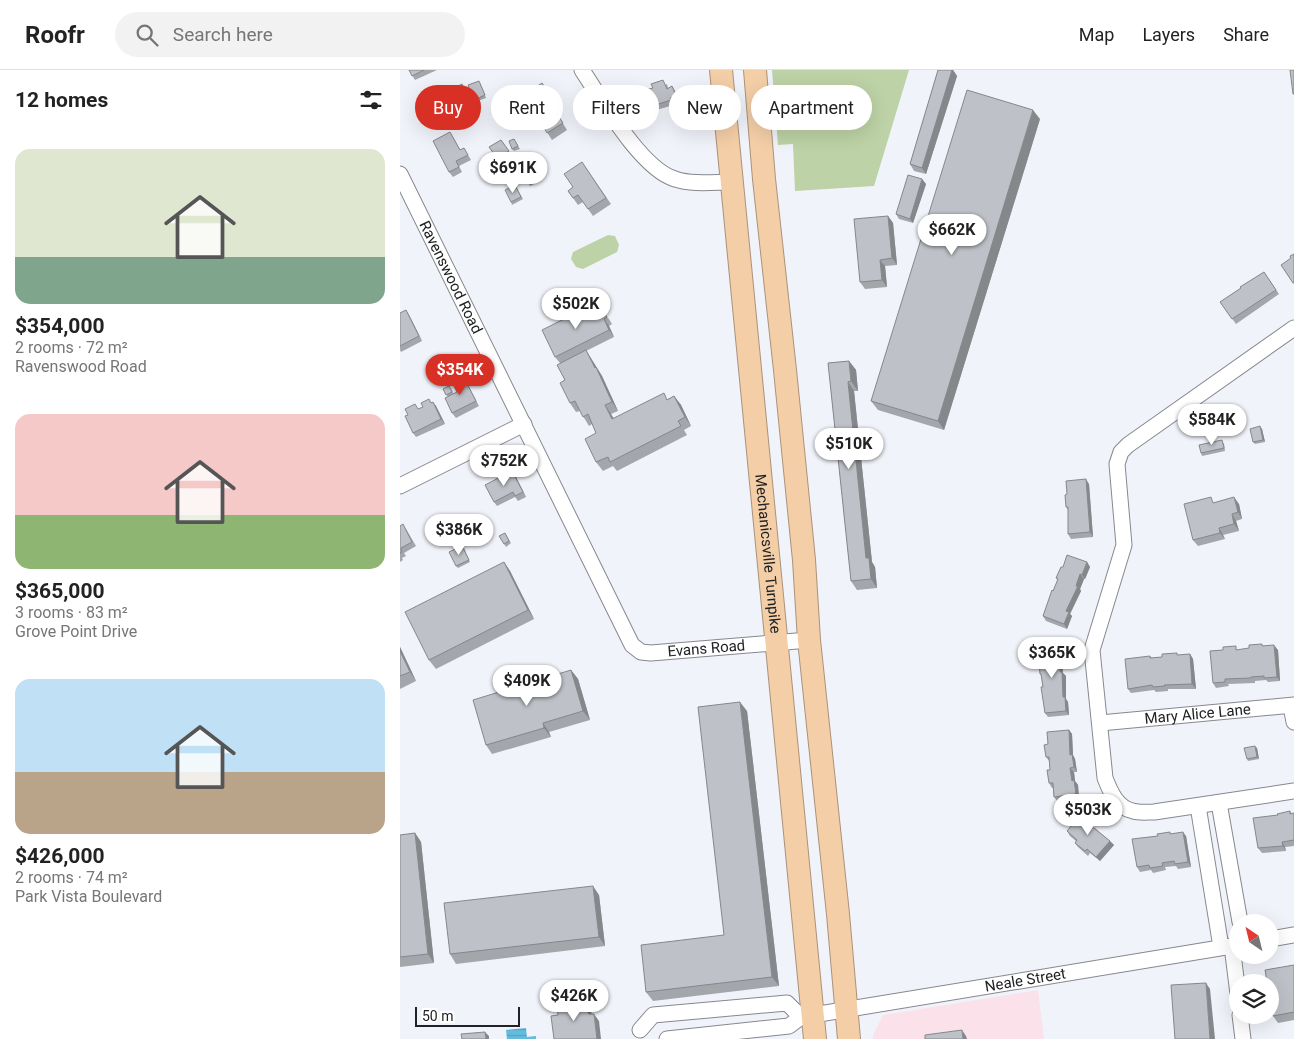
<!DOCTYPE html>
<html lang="en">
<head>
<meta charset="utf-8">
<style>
  :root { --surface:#fff; --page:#f2f2f2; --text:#222; --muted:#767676; --line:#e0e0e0; --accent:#d93025 }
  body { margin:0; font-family:Roboto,sans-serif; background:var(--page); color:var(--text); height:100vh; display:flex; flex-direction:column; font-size:19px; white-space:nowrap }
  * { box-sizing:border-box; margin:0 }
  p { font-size:16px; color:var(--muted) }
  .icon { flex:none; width:28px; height:28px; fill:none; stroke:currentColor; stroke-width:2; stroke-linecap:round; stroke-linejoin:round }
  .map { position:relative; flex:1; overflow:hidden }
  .drawer { display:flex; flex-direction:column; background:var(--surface); width:400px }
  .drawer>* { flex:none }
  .banner { position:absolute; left:15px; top:15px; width:475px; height:45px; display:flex; gap:10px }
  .needle { width:32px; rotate:325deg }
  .fabs { position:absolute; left:829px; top:844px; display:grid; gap:10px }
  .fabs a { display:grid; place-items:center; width:50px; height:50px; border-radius:50%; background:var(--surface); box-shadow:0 5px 20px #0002; font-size:25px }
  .scale { position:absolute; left:15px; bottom:12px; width:105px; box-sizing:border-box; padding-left:5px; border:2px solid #212225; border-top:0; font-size:14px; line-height:18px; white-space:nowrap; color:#212225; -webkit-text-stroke:4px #fff; paint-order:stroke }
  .price { position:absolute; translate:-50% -42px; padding:0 11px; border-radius:18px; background:#fff; color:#222; font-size:16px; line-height:32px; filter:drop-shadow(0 1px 2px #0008) }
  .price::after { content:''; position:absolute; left:50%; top:30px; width:15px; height:11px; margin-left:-8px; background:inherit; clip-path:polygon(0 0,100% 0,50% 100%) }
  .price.current { background:var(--accent); color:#fff }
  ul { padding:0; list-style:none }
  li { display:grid; align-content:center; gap:10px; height:265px; padding:0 15px }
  li span { display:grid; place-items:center; height:155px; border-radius:15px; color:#555 }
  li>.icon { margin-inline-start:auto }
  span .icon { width:90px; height:90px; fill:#fffc; stroke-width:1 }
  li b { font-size:21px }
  h2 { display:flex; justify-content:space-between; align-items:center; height:60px; padding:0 15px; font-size:21px }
  .tag { padding:0 18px; border-radius:22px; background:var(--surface); box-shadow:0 5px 20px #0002; font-size:18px; line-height:45px }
  .tag.current { background:var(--accent); color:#fff }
  header { display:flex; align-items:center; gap:30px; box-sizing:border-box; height:70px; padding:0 25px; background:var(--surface); border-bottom:1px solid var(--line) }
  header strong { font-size:24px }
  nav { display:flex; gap:28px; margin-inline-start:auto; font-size:18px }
  .search { width:350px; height:45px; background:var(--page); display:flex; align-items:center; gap:12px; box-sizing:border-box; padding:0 18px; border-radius:28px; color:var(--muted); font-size:19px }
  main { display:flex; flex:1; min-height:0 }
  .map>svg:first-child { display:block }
  .commercial { fill:#fbe2ea }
  .green { fill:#bdd2a6 }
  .water { fill:url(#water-rules) }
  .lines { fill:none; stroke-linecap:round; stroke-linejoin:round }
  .minor-casing { stroke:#86888e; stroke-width:17 }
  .highway-casing { stroke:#aa927a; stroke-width:24 }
  .minor { stroke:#fff; stroke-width:15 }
  .highway { stroke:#f3cea7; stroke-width:22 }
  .wall { fill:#a3a6ab }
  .shaded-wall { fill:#85878b }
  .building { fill:#bec1c7; stroke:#85878b }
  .labels { text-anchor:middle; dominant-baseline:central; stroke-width:4; stroke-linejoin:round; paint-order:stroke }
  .street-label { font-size:15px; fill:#212225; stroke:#fff }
</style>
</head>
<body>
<header>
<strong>Roofr</strong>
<div class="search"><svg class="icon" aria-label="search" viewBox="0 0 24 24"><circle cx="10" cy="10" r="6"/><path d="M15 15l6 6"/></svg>Search here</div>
<nav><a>Map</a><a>Layers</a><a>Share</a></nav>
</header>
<main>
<section class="drawer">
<h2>12 homes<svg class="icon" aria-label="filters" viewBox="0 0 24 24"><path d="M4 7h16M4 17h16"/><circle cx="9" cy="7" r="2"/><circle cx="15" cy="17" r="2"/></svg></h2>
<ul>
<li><span style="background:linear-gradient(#dfe7d0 70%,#7fa58c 0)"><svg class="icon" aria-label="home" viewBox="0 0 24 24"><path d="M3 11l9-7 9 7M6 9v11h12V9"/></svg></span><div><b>$354,000</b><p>2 rooms · 72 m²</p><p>Ravenswood Road</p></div></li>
<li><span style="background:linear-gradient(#f6c9c9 65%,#8fb573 0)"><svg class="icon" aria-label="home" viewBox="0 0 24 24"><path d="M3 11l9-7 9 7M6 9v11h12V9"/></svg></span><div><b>$365,000</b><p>3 rooms · 83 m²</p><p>Grove Point Drive</p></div></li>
<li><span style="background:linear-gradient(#bfe0f5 60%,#b9a48a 0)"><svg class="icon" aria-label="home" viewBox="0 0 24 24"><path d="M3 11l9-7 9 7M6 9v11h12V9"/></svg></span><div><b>$426,000</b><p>2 rooms · 74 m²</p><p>Park Vista Boulevard</p></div></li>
</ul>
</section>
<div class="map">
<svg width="894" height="969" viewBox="0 0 894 969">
  <defs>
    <pattern id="water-rules" width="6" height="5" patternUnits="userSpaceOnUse" patternTransform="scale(1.25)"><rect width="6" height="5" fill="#63bcde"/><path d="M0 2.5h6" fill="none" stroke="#56a1be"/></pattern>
  </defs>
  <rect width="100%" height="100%" fill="#f1f3fa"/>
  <path class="commercial" d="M638,920L644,969H473V965L483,945Z"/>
  <g class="green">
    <path d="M372,0H509L474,116L395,121L393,74L378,75Z"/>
    <path d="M208,165L215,166L219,175L217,182L183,199L176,197L171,189L173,182Z"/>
  </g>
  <path class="water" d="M126,958L127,967L136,966V969H107L106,960Z"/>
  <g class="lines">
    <defs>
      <g id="minor">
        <path d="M182,0C202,30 241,99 275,109C293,115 314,112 333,112"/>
        <path id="s1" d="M0,104L232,575L241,582L251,583L409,570"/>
        <path d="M894,258L728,375L721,382L717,394L724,475L692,580L705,708C710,721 717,738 733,741C739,743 747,742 754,742L894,721"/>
        <path d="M0,416L124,354"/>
        <path d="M891,636L894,652"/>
        <path id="s2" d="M700,653L894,635"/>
        <path d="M819,733L840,852"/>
        <path d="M798,736L821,877"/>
        <path d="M870,869L894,865"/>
        <path d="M832,876L838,924"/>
        <path d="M840,945L843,969"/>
        <path d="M240,960L253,945L387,933L401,947"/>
        <path id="s3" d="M267,969L389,956L401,947L838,875"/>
      </g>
      <g id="highway">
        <path id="s4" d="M321,0L415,969"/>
        <path d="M355,0L364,109L385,300L404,490L409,570L438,844L449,969"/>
      </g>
    </defs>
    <use href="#minor" class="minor-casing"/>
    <use href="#highway" class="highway-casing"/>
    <use href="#minor" class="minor"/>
    <use href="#highway" class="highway"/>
  </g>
  <g class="wall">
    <path d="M9,0H37L15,10Z"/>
    <path d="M538,0H553L557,6L526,104L514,101L510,94Z"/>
    <path d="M80,13L86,28L75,32L74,30Z"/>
    <path d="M142,13L154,31L151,34L167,60L152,70L136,45L132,47L127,40Z"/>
    <path d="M62,14L65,19L72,34L56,41L53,37Z"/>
    <path d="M267,14L268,18L275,21L279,31L274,33V35L249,42L246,38L247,24Z"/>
    <path d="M640,49L544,360L478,340L471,331Z"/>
    <path d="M53,67L60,80L64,78L71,90L59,96L62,102L53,107L49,102Z"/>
    <path d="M114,69L120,79L114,81L112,79Z"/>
    <path d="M101,70L110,84L98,91L89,77Z"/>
    <path d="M107,88L112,96L105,99L100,92Z"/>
    <path d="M182,92L211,134L193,146L183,132L178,135L168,121L173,117Z"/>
    <path d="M135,98L141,111L130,116L129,114Z"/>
    <path d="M522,109L526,114L513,153L499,149L496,144Z"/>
    <path d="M115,115L123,129L112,135L111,132Z"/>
    <path d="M488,146L493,153L497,195L485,196L487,217L465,219L460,212Z"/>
    <path d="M864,202L879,224L836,254L820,232L841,218Z"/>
    <path d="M196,233L203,243L209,249L212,254L209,256L214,267L186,281L202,306L218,341L211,344L214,349L268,329L274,326L281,335L291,356L284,360L287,365L217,401L213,396L203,401L196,392V363L192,354L189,356L180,341L176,342L170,333L160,293L155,287Z"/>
    <path d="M6,240L9,245L22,271L1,282L0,280V243Z"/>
    <path d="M449,291L456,300L458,321H454L472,492L475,497L477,518L457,520L451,511L428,293Z"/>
    <path d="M66,311L79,336L56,348L52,343L48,327L43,319L51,318L54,324L57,322Z"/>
    <path d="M32,332L36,336L45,354L16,367L13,363L8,345Z"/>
    <path d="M862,359L865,372L855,374L853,372Z"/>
    <path d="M824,373L825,381L802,386L801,383Z"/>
    <path d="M115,405L126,427L118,431L115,427L97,436L94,432Z"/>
    <path d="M689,414L693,467L671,469L668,464V440L666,437L667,424Z"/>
    <path d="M815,432L839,434L842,449L836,451L839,461L823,465L825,469L798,476L793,470Z"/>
    <path d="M0,456L6,459L16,476L4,483L6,486L2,488L3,490L0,492Z"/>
    <path d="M105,463L111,473L106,477L99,466Z"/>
    <path d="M64,478L70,492L58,498L56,496Z"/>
    <path d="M104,492L110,501L134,549L36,599L29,590Z"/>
    <path d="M687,492L690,497L685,509H684L680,519L681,521L670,544L672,546L667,559L646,551L643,546L658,510L656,508L663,497Z"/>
    <path d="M863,576L878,580L880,611L868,612L866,610L855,611V613L828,614L829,616L816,618L813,613L849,578Z"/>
    <path d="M0,577L16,611L0,619Z"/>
    <path d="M663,580L664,594H662L663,603L666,606V629L668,632L669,645L648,647L645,643L642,607L640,604V591Z"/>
    <path d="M790,584L793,589L796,619H768V621L756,622L754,620L731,623L728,619L750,586L752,588Z"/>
    <path d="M171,600L178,609L190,650L149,662L151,667L92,684L86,675Z"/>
    <path d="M347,641L379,916L253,931L246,922L324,865Z"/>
    <path d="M669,660L672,664L673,685L675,689L677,702H674L675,711L678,715L679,729L658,732L654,727L653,718H652L649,713L650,700V692L646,687L648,674Z"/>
    <path d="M857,678L859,689L848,691L847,689Z"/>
    <path d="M890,741L892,744L894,743V776L885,777L886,781L862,783L858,778L878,745Z"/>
    <path d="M695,758L714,775L700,791L690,783L688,786L678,777L675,773L676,771L670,766L667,761Z"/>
    <path d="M15,763L21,772L34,893L0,897V765Z"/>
    <path d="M771,764L786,766L791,797L778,799L776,796L765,797L766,800L753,803L751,800L740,802L737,797Z"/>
    <path d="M199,825L205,876L56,894L50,884Z"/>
    <path d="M894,895V950L878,953L873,946Z"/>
  </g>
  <g class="shaded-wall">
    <path d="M552,0H553L557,6L526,104L522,98Z"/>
    <path d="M62,14L65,19L72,34L69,29Z"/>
    <path d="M272,16L275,21L279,31L276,26Z"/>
    <path d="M633,40L640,49L544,360L538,351Z"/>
    <path d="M522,109L526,114L513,153L510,149Z"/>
    <path d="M488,146L493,153L497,195L492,188Z"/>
    <path d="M480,190L485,196L487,217L482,210Z"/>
    <path d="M6,240L9,245L22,271L19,266Z"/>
    <path d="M204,249L209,256L214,267L209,260Z"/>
    <path d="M186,280L202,306L218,341L212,332Z"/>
    <path d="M449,291L456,300L458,321L451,311Z"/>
    <path d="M448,312L454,321L472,492L475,497L477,518L471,509L466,488Z"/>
    <path d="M274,326L281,335L291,356L285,347Z"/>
    <path d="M33,332L36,336L45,354L41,349Z"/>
    <path d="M205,335L211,344L219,358L212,349Z"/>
    <path d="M860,356L862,359L865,372L863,370Z"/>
    <path d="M112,401L115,405L126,427L123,422Z"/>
    <path d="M686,409L689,414L693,467L690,462Z"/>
    <path d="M834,427L839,434L842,449L838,442Z"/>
    <path d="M832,444L836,451L839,461L834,454Z"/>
    <path d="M819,458L823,465L825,469L820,463Z"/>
    <path d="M104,492L110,501L134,549L128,540Z"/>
    <path d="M687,492L690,497L685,509L682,505Z"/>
    <path d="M680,504L684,509L680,519L681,521L670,544L672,546L667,559L664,554L666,541Z"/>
    <path d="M660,575L663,580L664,594L661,589Z"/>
    <path d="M874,575L878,580L880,611L877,607Z"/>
    <path d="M0,577L16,611L10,602L0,581Z"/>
    <path d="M790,584L793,589L796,619L792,614Z"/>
    <path d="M659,589L662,594L663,603L666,606V629L668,632L669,645L666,641L663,627Z"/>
    <path d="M171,600L178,609L190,650L183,641Z"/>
    <path d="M340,632L347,641L379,916L372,907Z"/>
    <path d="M143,653L149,662L151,667L144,658Z"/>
    <path d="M669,660L672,664L673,685L675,689L677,702L674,697L670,685Z"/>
    <path d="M855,676L857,678L859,689L857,687Z"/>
    <path d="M670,698L674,702L675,711L678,715L679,729L676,724L672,711Z"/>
    <path d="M783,762L786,766L791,797L788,792Z"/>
    <path d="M15,763L21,772L34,893L28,884Z"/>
    <path d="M710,771L714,775L700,791L696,787Z"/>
    <path d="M882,772L885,777L886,781L883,776Z"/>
    <path d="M193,816L199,825L205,876L199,867Z"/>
    <path d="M806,913L810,919L815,969H810Z"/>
    <path d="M186,930L191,937L192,950L188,943Z"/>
    <path d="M194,944L199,951L201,969H197Z"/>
    <path d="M562,960L566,966L567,969H563Z"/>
    <path d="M85,962L89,966V969H86Z"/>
  </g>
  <g class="building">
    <path d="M9,0H24L12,6Z"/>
    <path d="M538,0H552L522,98L510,94Z"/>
    <path d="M890,0H894V24H893Z"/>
    <path d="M263,10L267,19L272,16L276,26L270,28L271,30L246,38L242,26L247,24L245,20L253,18L251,14Z"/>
    <path d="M79,11L85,25L74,30L68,15Z"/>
    <path d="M142,13L149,24L146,27L163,53L147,63L132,38L127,40L120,28Z"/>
    <path d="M62,14L69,29L53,37L46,22Z"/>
    <path d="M567,20L633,40L538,351L471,331Z"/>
    <path d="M50,62L60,80L64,78L68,85L56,91L59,97L49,102L33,71Z"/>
    <path d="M114,69L118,76L112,79L109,71Z"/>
    <path d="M101,70L109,81L97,88L89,77Z"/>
    <path d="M107,88L110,93L103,97L100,92Z"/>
    <path d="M182,92L206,128L188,139L178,125L173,128L168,121L173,117L164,104Z"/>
    <path d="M134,95L140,109L129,114L123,100Z"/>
    <path d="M508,105L522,109L510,149L496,144Z"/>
    <path d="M115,115L121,127L111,132L105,120Z"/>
    <path d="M488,146L492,188L480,190L482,210L460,212L454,149Z"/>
    <path d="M894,184V213H893L881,195L891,188L890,186Z"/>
    <path d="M864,202L876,220L832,249L820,232L841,218L840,217Z"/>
    <path d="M196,233L201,244L204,243L207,247L204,249L209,260L155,287L142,260Z"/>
    <path d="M6,240L19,266L0,276V243Z"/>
    <path d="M186,280L195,298L196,297L212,332L205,335L212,349L264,323L267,330L274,326L285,347L278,351L281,356L210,392L208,387L196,392L185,369L196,363L188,344L183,347L175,331L170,333L160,313L165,310L157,295Z"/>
    <path d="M449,291L451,311L448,312L466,488H469L471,509L451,511L428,293Z"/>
    <path d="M63,306L76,331L52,343L45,328L57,322L52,311Z"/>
    <path d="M49,316L52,322L46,325L43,319Z"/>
    <path d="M29,329L31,333L33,332L41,349L13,363L5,346L8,345L5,339L15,334L18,339L23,337L21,333Z"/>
    <path d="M860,356L863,370L853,372L850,359Z"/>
    <path d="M822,370L824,378L801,383L799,375Z"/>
    <path d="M112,401L123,422L115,426L113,422L94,432L85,415Z"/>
    <path d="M686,409L690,462L668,464V437H666L665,425L667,424L666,411Z"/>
    <path d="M811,427L813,433L834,427L838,442L832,444L834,454L819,458L820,463L793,470L784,434Z"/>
    <path d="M3,454L12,472L1,478L2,482L0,483V456Z"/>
    <path d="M105,463L109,471L104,474L99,466Z"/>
    <path d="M62,476L69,490L56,496L49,482Z"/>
    <path d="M667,485L687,492L682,505L680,504L676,516H678L666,541L669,542L664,554L643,546L652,520L653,521L658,509L656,508L661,497H663Z"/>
    <path d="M104,492L128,540L29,590L5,542Z"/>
    <path d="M862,574V576L874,575L877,607L864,608V606L851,607V608L825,609V612L813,613L810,581L823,580V577L836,576V580L849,578V575Z"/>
    <path d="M660,575L661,589H659L660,602H662L663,627H665L666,641L645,643L641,617H643L641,604H640L639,591H640L639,577Z"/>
    <path d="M0,581L10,602L0,606Z"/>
    <path d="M777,583V585L790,584L792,614L764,615L765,616L753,617L752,615L728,619L725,589L750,586V588L762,587V584Z"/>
    <path d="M171,600L183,641L143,653L144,658L86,675L73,630Z"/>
    <path d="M340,632L372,907L246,922L241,875L324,865L298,637Z"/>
    <path d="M669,660L670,685L672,684L674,697L670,698L672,711L674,710L676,724L654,727L653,713H649L647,700H650L649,687H646L644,675L648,674L647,662Z"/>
    <path d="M855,676L857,687L847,689L844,678Z"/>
    <path d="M890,741V744L894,743V770L882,772L883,776L858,778L853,748L878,745L877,744Z"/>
    <path d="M681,744L692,754L690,755L710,771L696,787L687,779L685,781L675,773L677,770L667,761Z"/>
    <path d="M770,762V764L783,762L788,792L775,794L774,791L762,793L763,796L750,798L749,795L737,797L732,769L758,766L757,764Z"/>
    <path d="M15,763L28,884L0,887V765Z"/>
    <path d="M193,816L199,867L50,884L44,833Z"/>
    <path d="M894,895V942L873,946L870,928V912H867L865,900Z"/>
    <path d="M806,913L810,969H775L771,915Z"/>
    <path d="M186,930L188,943L189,944H194L197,969H154L151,946L158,945L157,933Z"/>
    <path d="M562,960L563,969H525V965Z"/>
    <path d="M85,962L86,969H62L61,964Z"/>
  </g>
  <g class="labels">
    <g class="street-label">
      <text stroke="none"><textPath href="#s1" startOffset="115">Ravenswood Road</textPath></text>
      <text stroke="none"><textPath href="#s4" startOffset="486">Mechanicsville Turnpike</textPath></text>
      <text stroke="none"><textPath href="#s1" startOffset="602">Evans Road</textPath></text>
      <text stroke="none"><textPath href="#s2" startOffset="98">Mary Alice Lane</textPath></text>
      <text stroke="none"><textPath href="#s3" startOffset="365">Neale Street</textPath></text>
    </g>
  </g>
</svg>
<div class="fabs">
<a><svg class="needle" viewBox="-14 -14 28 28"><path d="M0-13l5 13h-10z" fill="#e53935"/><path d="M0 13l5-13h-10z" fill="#767676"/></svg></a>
<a><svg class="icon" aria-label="layers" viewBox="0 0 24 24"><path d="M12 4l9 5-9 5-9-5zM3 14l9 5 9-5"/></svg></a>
</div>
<div class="scale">50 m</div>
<b class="price" style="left:113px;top:124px">$691K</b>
<b class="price" style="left:552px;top:186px">$662K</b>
<b class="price" style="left:176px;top:260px">$502K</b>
<b class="price current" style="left:60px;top:326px">$354K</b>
<b class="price" style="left:812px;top:376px">$584K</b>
<b class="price" style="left:449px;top:400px">$510K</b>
<b class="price" style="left:104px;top:417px">$752K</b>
<b class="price" style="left:59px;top:486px">$386K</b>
<b class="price" style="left:652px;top:609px">$365K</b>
<b class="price" style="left:127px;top:637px">$409K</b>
<b class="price" style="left:688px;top:766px">$503K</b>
<b class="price" style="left:174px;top:952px">$426K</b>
<div class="banner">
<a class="tag current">Buy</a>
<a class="tag">Rent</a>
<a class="tag">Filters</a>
<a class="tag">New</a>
<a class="tag">Apartment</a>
</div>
</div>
</main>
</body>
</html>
